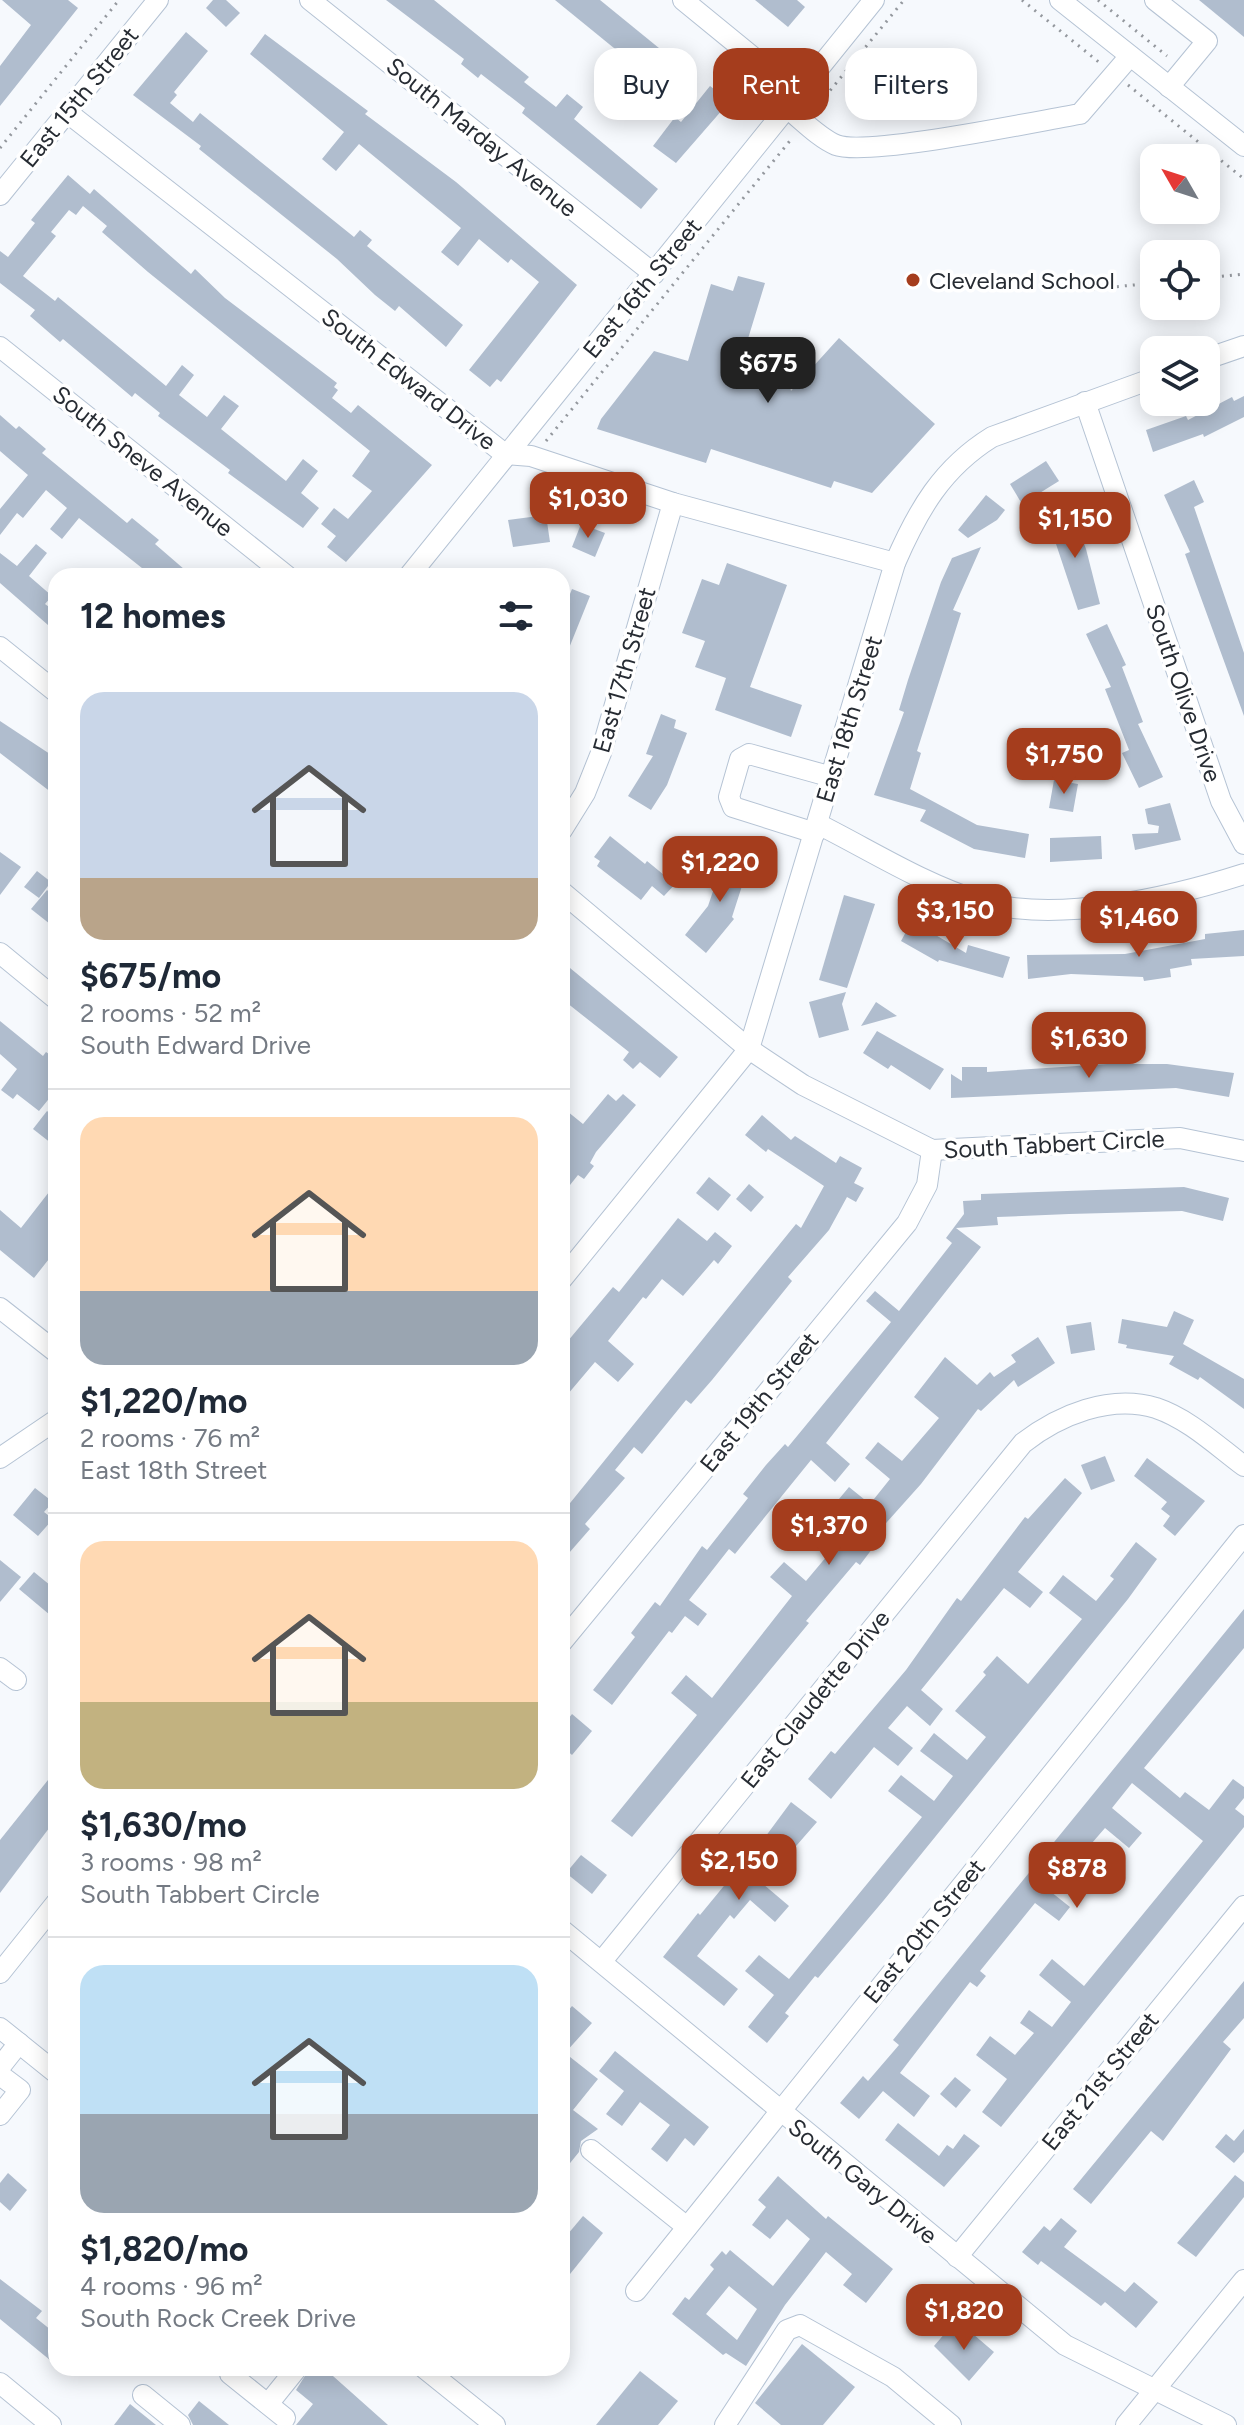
<!DOCTYPE html>
<html lang="en">
<head>
<meta charset="utf-8">
<style>
  :root { --surface:#fff; --page:#f6f6f7; --text:#1f2937; --muted:#747a83; --line:#e0e1e3; --accent:#a53d1d }
  body { margin:0; font-family:Figtree,sans-serif; background:var(--page); color:var(--text); height:100vh; display:flex; flex-direction:column; font-size:30px; white-space:nowrap }
  * { box-sizing:border-box; margin:0 }
  p { font-size:26px; color:var(--muted) }
  .icon { flex:none; width:44px; height:44px; fill:none; stroke:currentColor; stroke-width:2; stroke-linecap:round; stroke-linejoin:round }
  .map { position:relative; flex:1; overflow:hidden }
  .side { position:absolute; left:48px; top:568px; width:522px; height:1808px; display:flex; flex-direction:column; background:var(--surface); border-radius:24px; box-shadow:0 4px 20px #0003 }
  .side>* { flex:none }
  .banner { position:absolute; left:594px; top:48px; width:530px; height:72px; display:flex; gap:16px }
  .needle { width:52px; rotate:309deg }
  .fabs { position:absolute; left:1140px; top:144px; display:grid; gap:16px }
  .fabs a { display:grid; place-items:center; width:80px; height:80px; border-radius:16px; background:var(--surface); box-shadow:0 4px 20px #0003; font-size:40px }
  .price { position:absolute; translate:-50% -68px; padding:0 18px; border-radius:16px; background:var(--accent); color:#fff; font-size:26px; line-height:52px; filter:drop-shadow(0 2px 4px #0008) }
  .price::after { content:''; position:absolute; left:50%; top:48px; width:24px; height:18px; margin-left:-12px; background:inherit; clip-path:polygon(0 0,100% 0,50% 100%) }
  .price.active { background:#222; color:#fff }
  ul { padding:0; list-style:none }
  li { display:grid; align-content:center; gap:16px; height:424px; padding:0 32px }
  li+li { border-top:2px solid var(--line) }
  li span { display:grid; place-items:center; height:248px; border-radius:24px; color:#555 }
  li>.icon { margin-inline-start:auto }
  span .icon { width:144px; height:144px; fill:#fffc; stroke-width:1 }
  li b { font-size:34px }
  h2 { display:flex; justify-content:space-between; align-items:center; height:96px; padding:0 32px; font-size:34px }
  .tag { padding:0 28px; border-radius:24px; background:var(--surface); box-shadow:0 4px 20px #0003; font-size:28px; line-height:72px }
  .tag.active { background:var(--accent); color:#fff }
  .map>svg:first-child { display:block }
  .building { fill:#b0bdce; fill-rule:evenodd }
  .lines { fill:none; stroke-linecap:round; stroke-linejoin:round }
  .minor-casing { stroke:#b5c3d4; stroke-width:22 }
  .path { stroke:#94989e; stroke-width:3; stroke-dasharray:2 6; stroke-linecap:butt }
  .minor { stroke:#fff; stroke-width:20 }
  .poi-dot { fill:#a53d1d; stroke:#fff; stroke-width:3 }
  .labels { text-anchor:middle; dominant-baseline:central; stroke-width:7; stroke-linejoin:round; paint-order:stroke }
  .street-label { font-size:24px; fill:#272c33; stroke:#fff }
  .poi-label { font-size:24px; fill:#272c33; stroke:#fff; text-anchor:start }
</style>
</head>
<body>
<div class="map">
<svg width="1244" height="2425" viewBox="0 0 1244 2425">
  <rect width="100%" height="100%" fill="#f6f9fd"/>
  <g class="building">
    <path d="M2,0H68L78,8L0,106V66L31,25Z"/>
    <path d="M213,0H226L240,13L226,27L206,8Z"/>
    <path d="M386,0H434L529,77L524,82L556,107L567,94L583,107L574,119L658,189L641,209L522,113L525,108L481,74L478,78L461,64L464,59Z"/>
    <path d="M555,0H600L681,66L663,88Z"/>
    <path d="M755,0H797L805,7L788,27Z"/>
    <path d="M1199,0H1244V37Z"/>
    <path d="M186,32L208,51L174,92L177,95L170,103L193,122L200,113L354,237L360,230L372,240L367,246L463,325L446,347L399,306L395,311L375,295L337,259L199,149L201,146L133,95Z"/>
    <path d="M265,34L368,111L365,114L456,182L577,285L501,382L497,379L490,387L469,370L539,282L511,259L508,263L479,239L458,266L441,252L461,228L359,144L336,171L322,159L344,132L250,54Z"/>
    <path d="M710,86L730,101L676,163L653,146L675,117L681,122Z"/>
    <path d="M68,175L90,194L94,189L191,274L195,269L225,298L337,383L334,387L338,390L332,398L351,413L358,405L432,465L346,562L327,547L336,536L321,524L334,508L348,519L372,491L352,476L370,451L148,272L102,232L107,226L83,206L76,215L69,210L51,232L56,236L23,276L55,301L58,297L166,386L182,365L194,375L179,395L207,417L224,395L239,406L221,429L286,481L303,459L318,471L301,493L319,508L303,528L228,473L230,470L158,416L160,413L135,393L132,397L63,339L60,342L30,316L35,310L0,283V251L8,257L35,223L31,220Z"/>
    <path d="M738,276L765,283L740,365L766,373L785,367L791,391L839,338L935,424L872,493L834,481L831,488L711,449L706,463L597,429L601,419L654,351L688,361L711,284L733,291Z"/>
    <path d="M1244,396V417L1204,437L1203,434L1153,452L1146,430L1186,416L1188,420L1232,397L1234,401Z"/>
    <path d="M0,415L16,429L19,426L46,449L42,453L127,523L132,518L159,540L155,544L192,576H152L79,518L62,539L50,529L67,508L46,490L23,518L17,513L0,535V509L28,475L0,451Z"/>
    <path d="M1046,461L1059,481L1022,504L1010,484Z"/>
    <path d="M1194,480L1204,502L1194,507L1244,653V716L1185,554L1190,552L1164,495Z"/>
    <path d="M986,495L1005,510L997,520L968,538L958,530Z"/>
    <path d="M1072,511L1086,549L1100,604L1078,610L1048,520Z"/>
    <path d="M546,515L550,542L513,547L508,520Z"/>
    <path d="M581,524L605,533L595,557L572,547Z"/>
    <path d="M36,544L47,553L29,576L52,596L45,604L56,612V632L0,583V553L17,566Z"/>
    <path d="M981,547L953,610L961,613L917,751L921,753L910,789L977,825L1029,834L1025,858L974,849L920,821L926,810L874,795L904,712L899,710L908,680L941,582L952,558Z"/>
    <path d="M727,563L787,585L750,687L802,705L791,737L715,710L726,678L695,667L705,641L682,633L702,579L719,585Z"/>
    <path d="M572,589L590,596L563,663L562,596L568,599Z"/>
    <path d="M1107,624L1126,665L1122,667L1143,722L1138,724L1163,777L1139,788L1122,753L1129,750L1105,689L1111,687L1086,634Z"/>
    <path d="M661,714L676,720L674,728L687,733L667,785L651,810L628,796L653,756L646,754Z"/>
    <path d="M0,721L56,758V796L0,753Z"/>
    <path d="M1054,780L1078,784L1073,812L1049,808Z"/>
    <path d="M1170,803L1181,840L1135,850L1132,834L1158,833L1159,826L1148,824L1145,809Z"/>
    <path d="M610,836L645,864L647,861L664,875L666,871L678,881L664,896L652,886L641,900L597,866L600,861L594,857Z"/>
    <path d="M1101,836L1102,859L1050,862V838Z"/>
    <path d="M0,852L21,867L0,895Z"/>
    <path d="M726,853L750,861L732,917L734,919L706,953L685,935L708,906Z"/>
    <path d="M37,871L51,882L39,898L24,887Z"/>
    <path d="M47,890L56,898V917L50,924L31,909Z"/>
    <path d="M844,895L875,904L847,988L819,980Z"/>
    <path d="M912,921L966,953L968,945L1010,957L1003,978L939,960L938,962L901,941Z"/>
    <path d="M1244,930V956L1191,959L1192,965L1170,969L1171,977L1144,981L1143,977L1071,974L1028,979L1027,955L1125,954L1205,939V934Z"/>
    <path d="M570,968L678,1057L660,1078L640,1062L633,1069L623,1060L629,1052L562,999V978Z"/>
    <path d="M846,992L842,1004L849,1030L819,1038L809,1002Z"/>
    <path d="M876,1002L897,1016L861,1026Z"/>
    <path d="M0,1021L43,1056L46,1052L56,1059V1090L39,1111L17,1094L13,1099L1,1090L17,1069L0,1054Z"/>
    <path d="M877,1031L944,1069L930,1090L891,1065L888,1069L863,1053Z"/>
    <path d="M1107,1064H1167L1234,1073L1229,1097L1176,1088L951,1098V1074L962,1081V1067H987V1072Z"/>
    <path d="M608,1094L616,1101L623,1094L636,1105L596,1152L590,1163L594,1166L584,1179L578,1175L562,1195V1107L583,1124Z"/>
    <path d="M47,1111L56,1118V1147L33,1129Z"/>
    <path d="M762,1115L791,1140L795,1136L836,1163L840,1156L862,1168L854,1183L864,1188L856,1202L847,1197L829,1230L788,1277L792,1281L712,1380L691,1404L686,1400L642,1454L634,1447L615,1470L625,1478L585,1524L590,1529L562,1561V1513L796,1224L801,1228L824,1186L768,1149L766,1152L745,1135Z"/>
    <path d="M709,1177L731,1195L718,1211L696,1193Z"/>
    <path d="M56,1183V1250L34,1278L0,1250V1210L21,1228Z"/>
    <path d="M749,1184L764,1197L751,1212L736,1199Z"/>
    <path d="M1184,1187L1229,1198L1223,1221L1182,1211L1069,1214L997,1217L998,1225L956,1228L981,1247L826,1443L850,1464L835,1482L811,1460L735,1554L729,1549L689,1600L707,1614L698,1626L685,1616L672,1633L669,1631L612,1705L593,1690L635,1637L631,1633L655,1602L660,1606L702,1546L707,1550L748,1498L743,1494L766,1465L785,1444L788,1447L891,1322L866,1301L875,1291L899,1311L952,1243L946,1238L964,1214L963,1201L981,1200V1194Z"/>
    <path d="M678,1218L707,1241L715,1232L732,1246L718,1264L714,1260L683,1296L662,1279L646,1299L643,1297L608,1341L634,1364L618,1382L595,1362L562,1401V1348L613,1287L619,1292Z"/>
    <path d="M1174,1311L1194,1320L1183,1344L1244,1379V1409L1200,1377L1198,1380L1169,1364L1174,1356L1126,1348L1127,1345L1118,1343L1122,1319L1167,1327Z"/>
    <path d="M1091,1322L1095,1350L1071,1354L1066,1326Z"/>
    <path d="M1038,1337L1055,1363L1018,1387L1014,1380L981,1411L978,1409L921,1484L870,1541L875,1545L860,1565L856,1562L806,1621L809,1623L632,1837L611,1821L697,1715L671,1693L686,1675L712,1698L792,1596L770,1577L784,1562L806,1581L827,1556L807,1539L817,1527L836,1542L858,1513L839,1499L849,1487L870,1504L890,1479L865,1458L878,1442L902,1461L939,1418L914,1397L945,1357L977,1385L990,1372L994,1377L1016,1362L1011,1355Z"/>
    <path d="M1105,1456L1115,1481L1091,1490L1081,1465Z"/>
    <path d="M1147,1458L1205,1501L1175,1536L1163,1526L1170,1516L1161,1509L1167,1502L1134,1476Z"/>
    <path d="M1065,1478L1082,1493L1018,1572L1043,1592L1030,1608L1004,1588L921,1690L943,1709L930,1726L907,1706L888,1728L913,1748L898,1766L874,1747L831,1799L808,1779L831,1751L835,1754L906,1670L957,1598L961,1601L1025,1517L1028,1519Z"/>
    <path d="M35,1488L53,1502L44,1512L53,1519L38,1536L13,1515Z"/>
    <path d="M1136,1542L1157,1559L1128,1599L884,1900L818,1978L815,1976L785,2013L789,2016L767,2043L748,2027L774,1995L745,1971L759,1955L789,1979L922,1817L888,1791L901,1775L934,1801L953,1776L920,1751L934,1733L967,1760L986,1737L955,1711L986,1675L983,1672L997,1656L1028,1684L1082,1619L1049,1593L1063,1575L1096,1601L1114,1579L1110,1576Z"/>
    <path d="M0,1560L21,1577L0,1602Z"/>
    <path d="M34,1572L56,1590V1620L19,1589Z"/>
    <path d="M1244,1609V1648L1144,1768L1180,1798L1185,1792L1209,1810L1233,1779L1244,1787V1798L1235,1809L1244,1816V1827L1001,2127L982,2112L1007,2079L976,2055L990,2036L1015,2055L1034,2033L1020,2023L1029,2010L1052,2027L1071,2002L1039,1975L1052,1959L1084,1986L1203,1841L1132,1783L1112,1808L1142,1833L1129,1848L1105,1828L1085,1851L1114,1875L1100,1891L1067,1863L1046,1888L1070,1907L1059,1921L1035,1903L980,1971L986,1976L977,1987L970,1982L900,2073L930,2096L914,2117L883,2091L859,2119L840,2103L863,2076L868,2081L899,2045L893,2040L914,2014Z"/>
    <path d="M572,1714L592,1731L572,1755L562,1746V1727Z"/>
    <path d="M56,1770V1819L0,1893V1840Z"/>
    <path d="M791,1802L817,1822L763,1884L789,1906L775,1922L750,1900L734,1919L730,1915L697,1956L738,1989L724,2006L663,1957L698,1913L700,1915L728,1881L731,1883Z"/>
    <path d="M581,1855L607,1875L592,1894L566,1873Z"/>
    <path d="M1244,1981V2018L1223,2042L1231,2049L1163,2141L1151,2131L1091,2204L1073,2189Z"/>
    <path d="M572,2006L592,2023L565,2053L598,2079L573,2110L598,2129L581,2141L579,2152L562,2173V2018Z"/>
    <path d="M615,2051L709,2127L694,2146L685,2138L667,2162L651,2149L670,2125L640,2102L622,2126L606,2114L624,2091L599,2071Z"/>
    <path d="M955,2077L971,2090L956,2108L940,2094Z"/>
    <path d="M898,2123L939,2156L947,2145L953,2149L964,2134L980,2146L944,2187L885,2140Z"/>
    <path d="M1244,2129V2152L1234,2163L1215,2147L1226,2134L1234,2141Z"/>
    <path d="M8,2173L27,2190L10,2211L0,2202V2183Z"/>
    <path d="M1235,2175L1244,2182V2197L1196,2257L1177,2243Z"/>
    <path d="M778,2176L826,2219L828,2216L893,2269L866,2303L843,2285L852,2274L826,2252L785,2305L746,2366L726,2353L723,2355L672,2314L685,2297L689,2300L714,2269L710,2265L722,2251L726,2255L730,2250L773,2286L810,2239L787,2219L770,2239L752,2225L766,2207L758,2200ZM729,2286L757,2309L737,2340L706,2314Z"/>
    <path d="M583,2216L603,2233L562,2284V2241Z"/>
    <path d="M1061,2218L1077,2231L1064,2247L1125,2292L1134,2282L1158,2302L1136,2328L1105,2302L1101,2306L1041,2261L1038,2265L1022,2252L1044,2226L1050,2231Z"/>
    <path d="M0,2279L42,2311L36,2318L56,2334V2365L0,2319Z"/>
    <path d="M952,2325L968,2340L973,2334L994,2352L969,2381L934,2346Z"/>
    <path d="M802,2344L855,2387L823,2425H781L755,2403Z"/>
    <path d="M310,2368H324L388,2425H296L313,2404L296,2390Z"/>
    <path d="M640,2371L678,2401L658,2425H596Z"/>
    <path d="M199,2401L229,2425H193L188,2415Z"/>
    <path d="M130,2404L156,2425H114Z"/>
  </g>
  <g class="lines">
    <defs>
      <g id="minor">
        <path d="M310,0L654,274"/>
        <path d="M683,0L798,94"/>
        <path d="M1060,0L1244,146"/>
        <path d="M1155,0L1207,41L1169,87"/>
        <path d="M787,108C801,119 819,138 836,145C867,157 1038,121 1080,114L1130,56"/>
        <path d="M68,113L505,454L531,456L673,503L895,563"/>
        <path d="M0,195L158,0"/>
        <path d="M0,347L287,576"/>
        <path d="M1206,359L1244,346"/>
        <path d="M1085,402L1221,801L1244,844"/>
        <path d="M409,576L874,0"/>
        <path d="M0,647L56,692"/>
        <path d="M818,824C870,850 923,884 979,901C1055,924 1169,898 1244,874"/>
        <path d="M562,830L585,793L601,753L673,503"/>
        <path d="M815,833L733,807L729,797L740,759L749,754L832,777"/>
        <path d="M562,892L749,1049L803,1085L932,1150L1180,1138L1244,1151"/>
        <path d="M0,953L56,999"/>
        <path d="M562,1279L749,1049L895,563C918,510 942,468 992,437L1154,378"/>
        <path d="M0,1308L56,1352"/>
        <path d="M0,1458L56,1420"/>
        <path d="M562,1642L907,1223L927,1185L932,1150"/>
        <path d="M0,1668L16,1680"/>
        <path d="M562,1930L1065,2345L1226,2425"/>
        <path d="M602,1961L1023,1443C1059,1415 1110,1394 1156,1408C1189,1419 1217,1446 1244,1466"/>
        <path d="M0,1973L56,1903"/>
        <path d="M0,2028L56,2073"/>
        <path d="M0,2067L19,2043"/>
        <path d="M0,2075L20,2090L0,2115"/>
        <path d="M591,2150L687,2227"/>
        <path d="M957,2257L1244,1906"/>
        <path d="M636,2291L1244,1535"/>
        <path d="M424,2368L495,2425"/>
        <path d="M230,2374L285,2418"/>
        <path d="M0,2383L51,2425"/>
        <path d="M143,2395L180,2425"/>
        <path d="M268,2404L297,2368"/>
        <path d="M725,2425L787,2330L800,2325L893,2377L951,2425"/>
        <path d="M1126,2425L1244,2280"/>
      </g>
    </defs>
    <use href="#minor" class="minor-casing"/>
    <g class="path">
      <path d="M1022,0L1100,63"/>
      <path d="M1098,0L1167,56"/>
      <path d="M1128,85L1244,179"/>
      <path d="M815,109L904,0"/>
      <path d="M0,148L119,0"/>
      <path d="M1206,278L1244,274"/>
      <path d="M1093,289L1154,283"/>
      <path d="M546,441L793,137"/>
    </g>
    <use href="#minor" class="minor"/>
  </g>
  <circle class="poi-dot" cx="913" cy="280" r="8"/>
  <g class="labels">
    <g class="street-label">
      <text transform="translate(79 97) rotate(-51)">East 15th Street</text>
      <text transform="translate(482 137) rotate(39)">South Marday Avenue</text>
      <text transform="translate(642 288) rotate(-51)">East 16th Street</text>
      <text transform="translate(409 379) rotate(38)">South Edward Drive</text>
      <text transform="translate(143 461) rotate(39)">South Sneve Avenue</text>
      <text transform="translate(624 670) rotate(-74)">East 17th Street</text>
      <text transform="translate(1184 693) rotate(71)">South Olive Drive</text>
      <text transform="translate(849 719) rotate(-73)">East 18th Street</text>
      <text transform="translate(1054 1144) rotate(-3)">South Tabbert Circle</text>
      <text transform="translate(759 1402) rotate(-51)">East 19th Street</text>
      <text transform="translate(815 1699) rotate(-51)">East Claudette Drive</text>
      <text transform="translate(924 1931) rotate(-51)">East 20th Street</text>
      <text transform="translate(1100 2081) rotate(-51)">East 21st Street</text>
      <text transform="translate(863 2181) rotate(39)">South Gary Drive</text>
    </g>
    <g class="poi-label">
      <text x="929" y="280">Cleveland School</text>
    </g>
  </g>
</svg>
<div class="fabs">
<a><svg class="needle" viewBox="-14 -14 28 28"><path d="M0-13l5 13h-10z" fill="#e53935"/><path d="M0 13l5-13h-10z" fill="#747a83"/></svg></a>
<a><svg class="icon" aria-label="locate" viewBox="0 0 24 24"><circle cx="12" cy="12" r="6"/><path d="M12 2v4M12 18v4M2 12h4M18 12h4"/></svg></a>
<a><svg class="icon" aria-label="layers" viewBox="0 0 24 24"><path d="M12 4l9 5-9 5-9-5zM3 14l9 5 9-5"/></svg></a>
</div>
<b class="price active" style="left:768px;top:405px">$675</b>
<b class="price" style="left:588px;top:540px">$1,030</b>
<b class="price" style="left:1075px;top:560px">$1,150</b>
<b class="price" style="left:1064px;top:796px">$1,750</b>
<b class="price" style="left:720px;top:904px">$1,220</b>
<b class="price" style="left:955px;top:952px">$3,150</b>
<b class="price" style="left:1139px;top:959px">$1,460</b>
<b class="price" style="left:1089px;top:1080px">$1,630</b>
<b class="price" style="left:829px;top:1567px">$1,370</b>
<b class="price" style="left:739px;top:1902px">$2,150</b>
<b class="price" style="left:1077px;top:1910px">$878</b>
<b class="price" style="left:964px;top:2352px">$1,820</b>
<div class="banner">
<a class="tag">Buy</a>
<a class="tag active">Rent</a>
<a class="tag">Filters</a>
</div>
<section class="side">
<h2>12 homes<svg class="icon" aria-label="filters" viewBox="0 0 24 24"><path d="M4 7h16M4 17h16"/><circle cx="9" cy="7" r="2"/><circle cx="15" cy="17" r="2"/></svg></h2>
<ul>
<li><span style="background:linear-gradient(#c9d6e8 75%,#b9a48a 0)"><svg class="icon" aria-label="home" viewBox="0 0 24 24"><path d="M3 11l9-7 9 7M6 9v11h12V9"/></svg></span><div><b>$675/mo</b><p>2 rooms · 52 m²</p><p>South Edward Drive</p></div></li>
<li><span style="background:linear-gradient(#ffd9b3 70%,#9aa5b1 0)"><svg class="icon" aria-label="home" viewBox="0 0 24 24"><path d="M3 11l9-7 9 7M6 9v11h12V9"/></svg></span><div><b>$1,220/mo</b><p>2 rooms · 76 m²</p><p>East 18th Street</p></div></li>
<li><span style="background:linear-gradient(#ffd9b3 65%,#c2b280 0)"><svg class="icon" aria-label="home" viewBox="0 0 24 24"><path d="M3 11l9-7 9 7M6 9v11h12V9"/></svg></span><div><b>$1,630/mo</b><p>3 rooms · 98 m²</p><p>South Tabbert Circle</p></div></li>
<li><span style="background:linear-gradient(#bfe0f5 60%,#9aa5b1 0)"><svg class="icon" aria-label="home" viewBox="0 0 24 24"><path d="M3 11l9-7 9 7M6 9v11h12V9"/></svg></span><div><b>$1,820/mo</b><p>4 rooms · 96 m²</p><p>South Rock Creek Drive</p></div></li>
</ul>
</section>
</div>
</body>
</html>
